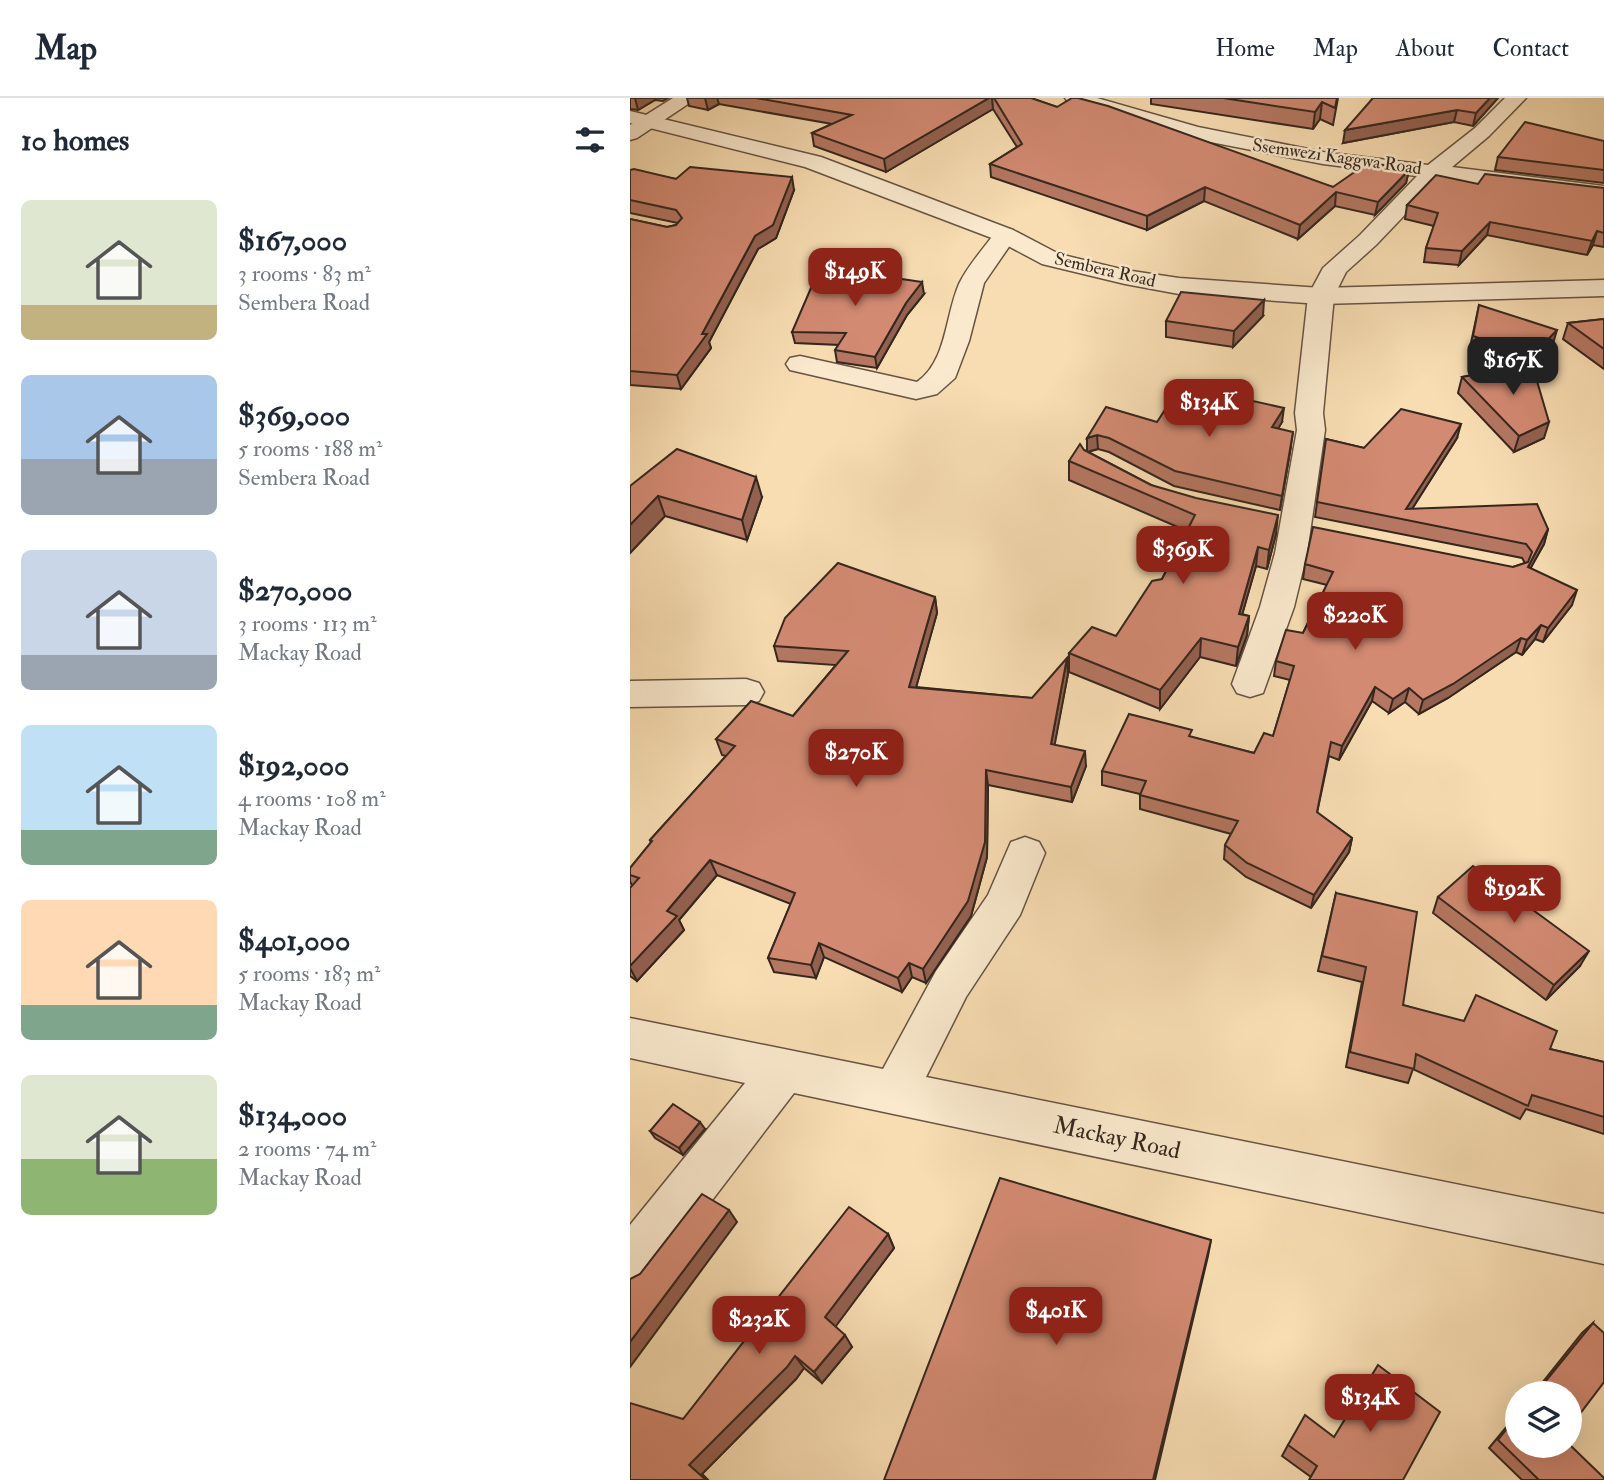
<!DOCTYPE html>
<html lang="en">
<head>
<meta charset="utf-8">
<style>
  :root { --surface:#fff; --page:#f6f6f7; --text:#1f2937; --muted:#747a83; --line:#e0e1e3; --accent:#8f2418 }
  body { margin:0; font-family:"IM FELL Double Pica",serif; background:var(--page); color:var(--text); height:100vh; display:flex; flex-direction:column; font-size:26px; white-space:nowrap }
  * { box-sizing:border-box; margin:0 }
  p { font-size:23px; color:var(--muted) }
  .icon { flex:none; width:38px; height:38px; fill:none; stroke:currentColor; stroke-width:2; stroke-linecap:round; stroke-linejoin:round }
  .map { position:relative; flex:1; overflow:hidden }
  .drawer { display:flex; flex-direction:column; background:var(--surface); width:630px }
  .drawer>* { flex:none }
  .controls { position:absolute; left:875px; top:1283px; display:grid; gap:14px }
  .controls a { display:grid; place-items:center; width:77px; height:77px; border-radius:50%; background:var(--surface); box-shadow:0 7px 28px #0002; font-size:35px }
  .price { position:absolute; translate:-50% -60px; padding:0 16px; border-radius:14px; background:var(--accent); color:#fff; font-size:23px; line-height:46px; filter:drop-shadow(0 2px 4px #0008) }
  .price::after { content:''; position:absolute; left:50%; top:42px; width:21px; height:16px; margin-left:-10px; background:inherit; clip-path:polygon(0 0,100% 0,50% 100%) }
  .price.current { background:#222; color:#fff }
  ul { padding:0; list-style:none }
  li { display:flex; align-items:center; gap:21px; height:175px; padding:0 21px }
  li span { display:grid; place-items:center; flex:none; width:196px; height:140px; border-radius:10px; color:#555 }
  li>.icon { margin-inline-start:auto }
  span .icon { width:84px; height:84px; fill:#fffc; stroke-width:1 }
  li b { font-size:30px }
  h2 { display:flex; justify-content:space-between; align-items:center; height:84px; padding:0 21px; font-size:30px }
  header { display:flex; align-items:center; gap:42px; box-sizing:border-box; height:98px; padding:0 35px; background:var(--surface); border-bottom:2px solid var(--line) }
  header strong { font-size:33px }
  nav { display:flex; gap:38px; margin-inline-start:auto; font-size:24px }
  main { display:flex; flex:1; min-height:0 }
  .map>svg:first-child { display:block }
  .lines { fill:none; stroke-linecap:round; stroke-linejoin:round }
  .minor-casing { stroke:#665443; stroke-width:3 }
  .tertiary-casing { stroke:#665443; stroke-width:3 }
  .minor { fill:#fae9cd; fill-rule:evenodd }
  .tertiary { fill:#fae9cd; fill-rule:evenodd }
  .wall { fill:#b57762; stroke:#35271e; stroke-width:2 }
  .shaded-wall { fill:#936150; stroke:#35271e; stroke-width:2 }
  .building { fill:#d28a72; stroke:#35271e; stroke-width:2 }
  .labels { text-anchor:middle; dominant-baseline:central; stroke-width:5; stroke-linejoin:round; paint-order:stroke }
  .far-street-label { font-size:18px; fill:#35271e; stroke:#fae9cd }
  .near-street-label { font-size:24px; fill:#35271e; stroke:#fae9cd }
</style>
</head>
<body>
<header>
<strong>Map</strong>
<nav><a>Home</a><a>Map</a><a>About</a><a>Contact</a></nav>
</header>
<main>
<section class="drawer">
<h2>10 homes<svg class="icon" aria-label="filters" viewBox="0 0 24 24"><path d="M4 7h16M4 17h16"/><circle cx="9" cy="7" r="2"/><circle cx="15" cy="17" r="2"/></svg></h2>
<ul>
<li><span style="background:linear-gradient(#dfe7d0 75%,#c2b280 0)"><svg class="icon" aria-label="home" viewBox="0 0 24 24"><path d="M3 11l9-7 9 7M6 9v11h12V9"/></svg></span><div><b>$167,000</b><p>3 rooms · 83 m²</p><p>Sembera Road</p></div></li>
<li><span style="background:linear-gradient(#a9c7e8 60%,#9aa5b1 0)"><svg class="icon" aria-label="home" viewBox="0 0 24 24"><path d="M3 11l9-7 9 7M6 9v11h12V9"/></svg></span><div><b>$369,000</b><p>5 rooms · 188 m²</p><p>Sembera Road</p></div></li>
<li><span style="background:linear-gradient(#c9d6e8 75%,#9aa5b1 0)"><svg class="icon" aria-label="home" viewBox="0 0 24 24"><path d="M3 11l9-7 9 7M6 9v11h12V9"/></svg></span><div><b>$270,000</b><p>3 rooms · 113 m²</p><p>Mackay Road</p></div></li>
<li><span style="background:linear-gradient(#bfe0f5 75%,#7fa58c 0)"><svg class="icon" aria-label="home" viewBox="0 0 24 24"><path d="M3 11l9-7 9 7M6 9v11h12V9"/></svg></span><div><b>$192,000</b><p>4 rooms · 108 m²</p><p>Mackay Road</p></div></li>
<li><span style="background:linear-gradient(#ffd9b3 75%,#7fa58c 0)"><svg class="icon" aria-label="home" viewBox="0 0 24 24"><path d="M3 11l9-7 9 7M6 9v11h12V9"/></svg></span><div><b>$401,000</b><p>5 rooms · 183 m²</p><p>Mackay Road</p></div></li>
<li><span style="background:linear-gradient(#dfe7d0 60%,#8fb573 0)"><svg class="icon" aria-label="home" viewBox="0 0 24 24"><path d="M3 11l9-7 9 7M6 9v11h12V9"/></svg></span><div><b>$134,000</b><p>2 rooms · 74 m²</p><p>Mackay Road</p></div></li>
</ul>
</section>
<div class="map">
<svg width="974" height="1382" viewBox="0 0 974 1382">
  <rect width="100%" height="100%" fill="#f8ddb2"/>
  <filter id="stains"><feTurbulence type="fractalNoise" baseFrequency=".00286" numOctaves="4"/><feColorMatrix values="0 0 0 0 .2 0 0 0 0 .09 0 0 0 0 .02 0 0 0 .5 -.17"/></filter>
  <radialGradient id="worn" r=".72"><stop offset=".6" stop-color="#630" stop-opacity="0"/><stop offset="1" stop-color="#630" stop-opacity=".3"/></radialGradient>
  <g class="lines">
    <defs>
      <g id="minor">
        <path d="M43,0H67L7,40L0,42V27Z"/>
        <path d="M435,0H467L568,29L693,54L798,67L845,30L875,0H896L859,38L822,69L974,88V102L809,81L746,147L716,174L704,198L693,315L695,332L677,455L664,509L633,595L620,599L607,595L602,586L630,509L645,455L667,332L665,315L678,198L693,170L730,137L787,78L693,66L565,41L438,4Z"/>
        <path d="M375,130L383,132L387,137L354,185L339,243L325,280L307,296L286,301L160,272L156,266L160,260L170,258L287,284C317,263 315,218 329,186C338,167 355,149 367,132Z"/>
        <path d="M116,581L129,585L134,594L129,603L116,607L0,609V583Z"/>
        <path d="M395,739L409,744L415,755L390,817L336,899L296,979L974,1116V1166L164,995L18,1186L0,1194V1127L115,985L0,960V920L253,971L306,873L358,797L381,744Z"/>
      </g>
      <path id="tertiary" d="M0,13L191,59L383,132L429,156L495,172L549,180L691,190L974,182V198L691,206L549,196L495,186L412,166L367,142L175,69L0,25Z"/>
    </defs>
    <use href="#minor" class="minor-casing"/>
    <use href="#tertiary" class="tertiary-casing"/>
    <use href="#minor" class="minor"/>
    <use href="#tertiary" class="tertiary"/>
  </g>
  <g class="wall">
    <path d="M0,0H38L33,3L25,2L8,12L0,11Z"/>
    <path d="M57,0H401L427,9L703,89L779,72L776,85L745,117L705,108L668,141L574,103L517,132L361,79L360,66L387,49L363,11L256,74L184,48L182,35L202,26L89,6L78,12L59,8Z"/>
    <path d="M521,0H708L703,27L690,21L683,31L521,6Z"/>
    <path d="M743,0H868L843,28L824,24L713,45Z"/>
    <path d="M974,43V85L865,72L868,59Z"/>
    <path d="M0,72L46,81L164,92L146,140L128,151L79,244L81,250L51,291L0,287V121L37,129L46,127L48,125L0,115Z"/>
    <path d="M848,86L974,90V149L963,147L957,157L857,137L829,167L794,164L796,150L804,128L775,121L777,107Z"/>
    <path d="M294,196L277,217L247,270L207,264L205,252L209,247L165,245L162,234Z"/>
    <path d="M849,207L922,249L903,269L914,340L884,354L828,295L832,279L884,269L839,254Z"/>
    <path d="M633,218L603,249L536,239V223Z"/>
    <path d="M974,221V271L933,241L938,225Z"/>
    <path d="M527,324H652L648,330L661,348L650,412L544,388L479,354L468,351L458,354L521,387L646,436L637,471L626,468L612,516L619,518L617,537L606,568L570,559L530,611L439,574V555L486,538L532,481L557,433L439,382V363L454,352L457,354V340Z"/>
    <path d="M827,340L782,411L918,431L914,446L900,470L942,507L913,544L905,541L892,557L886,554L818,600L789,616L775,604L759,615L742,603L709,662L699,658L687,715L722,740L719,754L681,810L616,779L594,761L595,747L601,736L510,711V696L472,687V673L561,639L624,655L643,638L660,582L644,578L646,563L673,535L697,487L673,481L675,466L883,469L895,465L892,460L685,419L696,341L734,350Z"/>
    <path d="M0,388L132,399L117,442L35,418L0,455Z"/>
    <path d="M305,499L307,515L286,589L402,600L438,576L424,647L456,668L442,704L358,687L357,759L341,818L296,885L282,879L272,894L194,859L186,880L144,874L138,860L161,806L87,777L49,822L54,832L7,883L0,878V790L2,788L0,783V770L21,745L20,742L96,658L92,657L86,641L163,618L206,567L148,563L144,548Z"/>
    <path d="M706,795L773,907L920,951L974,964V1036L896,1011L890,1021L783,971L778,985L716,969L732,884L688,873Z"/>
    <path d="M808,799L950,868L916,902L803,815Z"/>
    <path d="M75,1031L53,1057L25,1040L20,1033Z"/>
    <path d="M258,1136L264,1150L205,1228L222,1249L192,1285L174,1270L166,1281L72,1376L78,1382H0L53,1321Z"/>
    <path d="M963,1225L940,1295H904L952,1235Z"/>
    <path d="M887,1316V1348L974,1382H892L859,1350Z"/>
    <path d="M704,1339L681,1379L652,1358L658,1347Z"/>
  </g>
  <g class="shaded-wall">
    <path d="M5,0H25V2L8,12Z"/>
    <path d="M75,0H87L89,6L78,12Z"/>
    <path d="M359,0H362L363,11L256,74L254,61Z"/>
    <path d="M860,0H868L843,28L846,15Z"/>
    <path d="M692,4L690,21L683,31L685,14Z"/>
    <path d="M827,12L824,24L713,45L715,32Z"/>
    <path d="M779,72L776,85L745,117L748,104Z"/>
    <path d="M162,79L164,92L146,140L128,151L79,244L81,250L51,291L47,277L72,236L125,138Z"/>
    <path d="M575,89L574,103L517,132V118Z"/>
    <path d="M706,94L705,108L668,141L670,127Z"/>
    <path d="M860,124L857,137L829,167L832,153Z"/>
    <path d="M967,133L963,147L957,157L962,143Z"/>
    <path d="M292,184L294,196L277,217L247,270L245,259L276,205Z"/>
    <path d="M634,202L633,218L603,249L604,233Z"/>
    <path d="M927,232L922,249L897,274L902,258Z"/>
    <path d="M654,310L652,324L641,343L642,329Z"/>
    <path d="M919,324L914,340L884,354L889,338Z"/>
    <path d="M831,326L827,340L775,422L776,411Z"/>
    <path d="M663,334L661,348L650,412L652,398Z"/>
    <path d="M467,337L468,351L457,354V340Z"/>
    <path d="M126,379L132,399L117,442L112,422Z"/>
    <path d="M28,398L35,418L0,455V427Z"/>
    <path d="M648,417L646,436L637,471L639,452Z"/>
    <path d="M918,431L914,446L893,484L898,469Z"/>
    <path d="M628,449L626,468L607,535L609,516Z"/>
    <path d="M947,492L942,507L913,544L918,530Z"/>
    <path d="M305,499L307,515L282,604L279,589Z"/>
    <path d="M619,518L617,537L606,568L608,549Z"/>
    <path d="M911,527L905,541L892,557L897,542Z"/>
    <path d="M571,540L570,559L530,611V592Z"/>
    <path d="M891,540L886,554L818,600L789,616L793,602Z"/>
    <path d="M437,560L438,576L422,661L421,646Z"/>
    <path d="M745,589L742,603L709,662L712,648Z"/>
    <path d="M779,590L775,604L759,615L763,601Z"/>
    <path d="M455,653L456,668L442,704L441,689Z"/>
    <path d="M356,672L358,687L357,759L341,818L296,885L293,871Z"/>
    <path d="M722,740L719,754L681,810L684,797Z"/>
    <path d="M80,762L87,777L49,822L54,832L7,883L0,870V868L37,813Z"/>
    <path d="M189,845L194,859L186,880L181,867Z"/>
    <path d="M959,853L950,868L916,902L924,887Z"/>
    <path d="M279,865L282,879L272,894L268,880Z"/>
    <path d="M70,1024L75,1031L53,1057L49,1050Z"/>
    <path d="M99,1112L107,1124L0,1269V1244Z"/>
    <path d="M258,1136L264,1150L203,1232L195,1219Z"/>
    <path d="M581,1142L578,1158L525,1382H523Z"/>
    <path d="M215,1237L222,1249L192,1285L184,1274Z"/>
    <path d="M165,1258L174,1270L166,1281L72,1376L78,1382H76L59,1367Z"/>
  </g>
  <g class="building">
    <path d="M126,0H359L254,61L182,35L222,17Z"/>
    <path d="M364,0H401L427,9L442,0H448L478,8L703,89L739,64L779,72L748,104L706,94L670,127L575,89L517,118L360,66L392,46Z"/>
    <path d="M593,0H707L705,10L692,4L685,14Z"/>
    <path d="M743,0H860L846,15L827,12L715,32Z"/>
    <path d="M895,24L974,43V72L868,59Z"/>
    <path d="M60,69L162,79L143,127L125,138L72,236H77L47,277L0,273V121L37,129L46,127L52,120L46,112L0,102V72L4,71L46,81Z"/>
    <path d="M855,76L974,90V135L967,133L962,143L860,124L832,153L796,150L808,115L777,107L806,77L848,86Z"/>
    <path d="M197,170L292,184L276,205L245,259L205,252L216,235L162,234L187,176Z"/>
    <path d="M551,194L634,202L604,233L536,223Z"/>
    <path d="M849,207L927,232L902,258L843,238Z"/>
    <path d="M974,221V251L938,225Z"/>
    <path d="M902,266L919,324L889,338L832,279Z"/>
    <path d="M551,287L654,310L642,329L663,334L652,398L545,373L479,340L467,337L457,340L476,309L527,324Z"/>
    <path d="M771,311L831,326L776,411L907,406L918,431L898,469L947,492L918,530L911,527L897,542L891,540L823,586L793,602L779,590L763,601L745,589L712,648L701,644L687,714L722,740L684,797L617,765L595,747L608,723L510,697L516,683L472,673L499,616L562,632L559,638L624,655L634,635L643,638L664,568L646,563L656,532L673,535L703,474L675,466L683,429L883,469L898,464L902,454L896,446L687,404L696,341L734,350Z"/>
    <path d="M450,346L454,352L521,387L566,400L648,417L639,452L628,449L609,516L619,518L608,549L571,540L530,592L439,555L462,529L486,538L522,483L532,481L565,417L439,363Z"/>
    <path d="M47,351L126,379L112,422L28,398L0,427V388Z"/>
    <path d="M208,465L305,499L279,589L402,600L437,560L421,646L455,653L441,689L356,672L355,744L338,803L293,871L279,865L268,880L189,845L181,867L138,860L165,795L80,762L37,813L47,818L0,868V790L9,780L0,777V770L22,743L20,742L105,648L86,641L121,603L163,618L218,553L144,548L155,520Z"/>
    <path d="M843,768L959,853L924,887L808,799Z"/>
    <path d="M706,795L787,814L773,907L834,923L846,897L927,933L920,951L974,964V1019L902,997L898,1008L786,956L784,971L720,954L736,869L692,858Z"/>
    <path d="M43,1006L70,1024L49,1050L20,1033Z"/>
    <path d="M370,1080L581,1142L523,1382H254Z"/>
    <path d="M72,1096L99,1112L0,1244V1181L10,1176Z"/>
    <path d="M219,1109L258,1136L195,1219L215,1237L184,1274L165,1258L157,1269L59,1367L76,1382H0V1305L53,1321Z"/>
    <path d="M963,1225L974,1235V1284L940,1329V1295H906Z"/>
    <path d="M748,1267L810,1314L773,1382H679L687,1368L658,1347L675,1317L704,1339Z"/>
    <path d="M887,1318V1348L940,1347L974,1380V1382H909L868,1342Z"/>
  </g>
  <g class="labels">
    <g class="far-street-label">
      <text transform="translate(707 59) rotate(8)">Ssemwezi Kaggwa Road</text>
      <text transform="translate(475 172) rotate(13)">Sembera Road</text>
    </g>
    <g class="near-street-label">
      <text transform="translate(487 1040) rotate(12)">Mackay Road</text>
    </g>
  </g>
  <rect width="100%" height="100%" filter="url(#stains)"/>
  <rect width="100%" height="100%" fill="url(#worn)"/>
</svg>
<div class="controls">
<a><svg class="icon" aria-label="layers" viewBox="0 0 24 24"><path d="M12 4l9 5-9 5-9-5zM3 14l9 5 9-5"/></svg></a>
</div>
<b class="price" style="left:225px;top:210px">$149K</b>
<b class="price current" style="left:883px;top:299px">$167K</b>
<b class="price" style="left:579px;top:341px">$134K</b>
<b class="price" style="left:553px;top:488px">$369K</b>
<b class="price" style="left:725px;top:554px">$220K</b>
<b class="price" style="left:226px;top:691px">$270K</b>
<b class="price" style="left:884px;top:827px">$192K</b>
<b class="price" style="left:426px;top:1249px">$401K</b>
<b class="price" style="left:129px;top:1258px">$232K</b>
<b class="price" style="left:740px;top:1336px">$134K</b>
</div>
</main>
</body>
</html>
